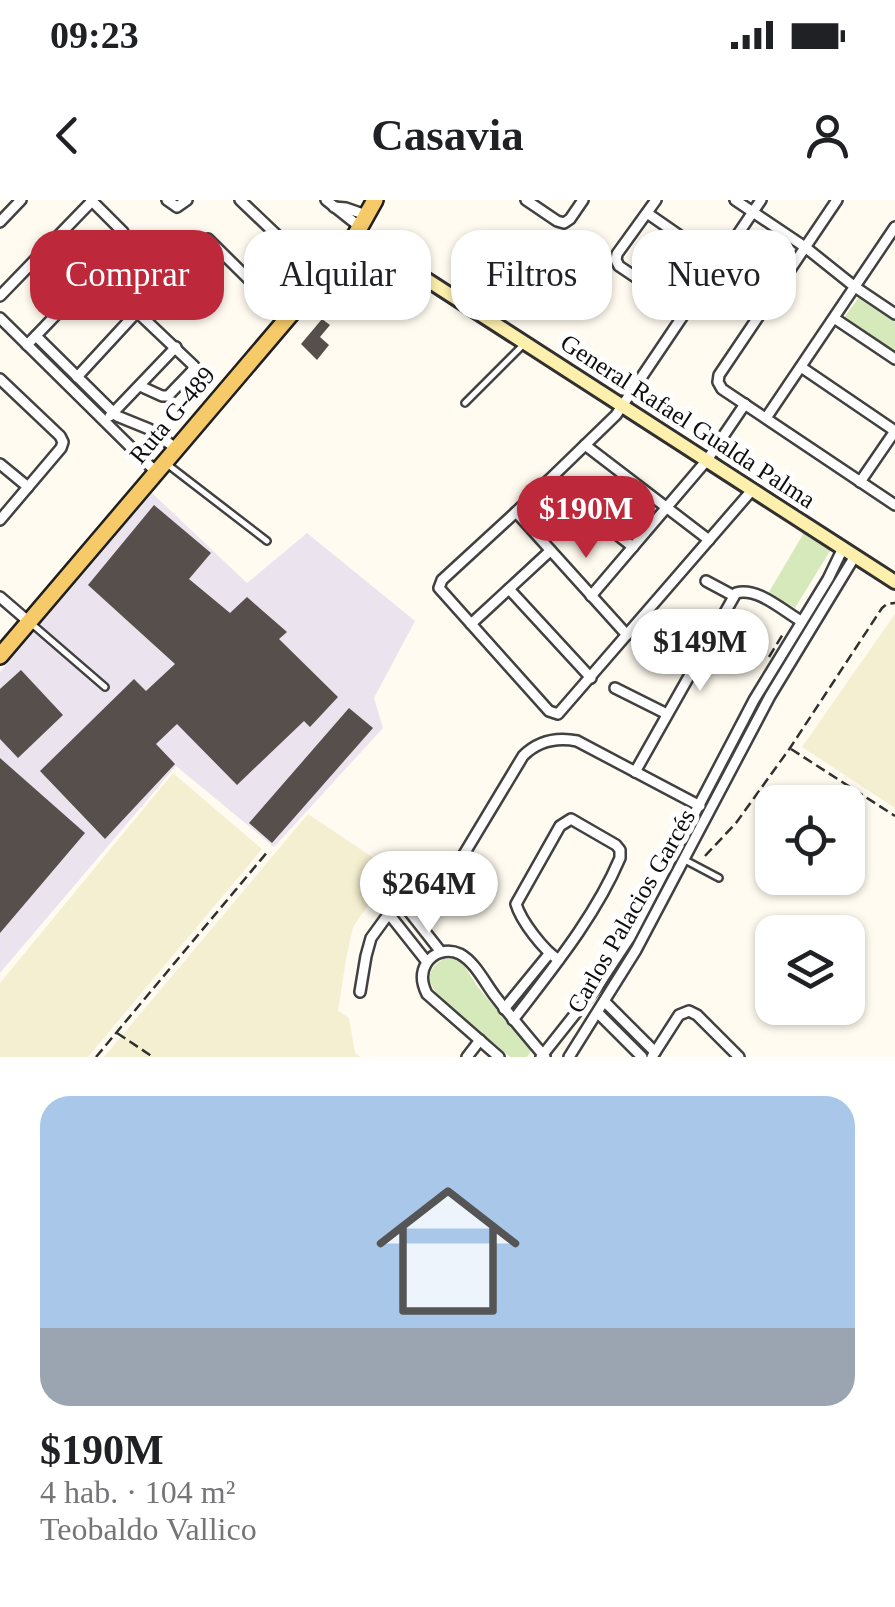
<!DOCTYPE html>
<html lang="es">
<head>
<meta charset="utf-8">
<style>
  :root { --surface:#fff; --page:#f6f6f6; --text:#202124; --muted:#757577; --accent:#bd283a }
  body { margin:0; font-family:Georgia,serif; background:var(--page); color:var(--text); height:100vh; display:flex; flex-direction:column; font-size:38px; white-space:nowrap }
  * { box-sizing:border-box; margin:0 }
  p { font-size:32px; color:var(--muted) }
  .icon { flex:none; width:55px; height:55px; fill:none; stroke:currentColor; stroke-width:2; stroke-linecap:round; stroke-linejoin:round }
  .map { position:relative; height:857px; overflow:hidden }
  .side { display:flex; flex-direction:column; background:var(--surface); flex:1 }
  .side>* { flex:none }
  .hud { position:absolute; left:30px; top:30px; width:835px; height:90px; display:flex; gap:20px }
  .buttons { position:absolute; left:755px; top:585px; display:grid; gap:20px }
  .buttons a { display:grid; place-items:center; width:110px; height:110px; border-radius:20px; background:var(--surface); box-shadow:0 2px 8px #0004; font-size:50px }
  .price { position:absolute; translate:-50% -85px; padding:0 22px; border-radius:35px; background:#fff; color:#222; font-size:32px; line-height:65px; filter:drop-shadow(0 2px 5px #0008) }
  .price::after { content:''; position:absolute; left:50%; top:60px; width:30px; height:22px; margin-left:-15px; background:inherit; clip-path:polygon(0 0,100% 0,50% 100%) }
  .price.active { background:var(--accent); color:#fff }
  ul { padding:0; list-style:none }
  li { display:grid; align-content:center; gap:20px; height:530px; padding:0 40px }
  li span { display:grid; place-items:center; height:310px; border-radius:30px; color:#555 }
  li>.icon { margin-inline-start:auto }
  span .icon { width:180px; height:180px; fill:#fffc; stroke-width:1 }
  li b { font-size:42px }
  .tag { padding:0 35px; border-radius:30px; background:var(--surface); box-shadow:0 2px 8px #0004; font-size:35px; line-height:90px }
  .tag.active { background:var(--accent); color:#fff }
  .status { display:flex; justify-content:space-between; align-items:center; height:70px; padding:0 50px; background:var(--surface); direction:ltr }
  .status svg { height:28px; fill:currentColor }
  header { display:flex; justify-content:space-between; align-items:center; height:130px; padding:0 40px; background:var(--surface); font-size:45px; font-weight:700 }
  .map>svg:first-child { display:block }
  .industrial { fill:#ebe3ed }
  .farmland { fill:#f4efd0 }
  .green { fill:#d6e9ba }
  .building { fill:#574f4b }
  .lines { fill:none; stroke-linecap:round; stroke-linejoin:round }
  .service-casing { stroke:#414141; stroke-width:10 }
  .minor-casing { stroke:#414141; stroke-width:14 }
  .secondary-casing { stroke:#303030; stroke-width:18 }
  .primary-casing { stroke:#1f1f1f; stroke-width:20 }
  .path { stroke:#303030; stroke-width:2.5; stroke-dasharray:10 5; stroke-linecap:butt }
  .service { stroke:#fff; stroke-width:5 }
  .minor { stroke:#fff; stroke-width:9 }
  .secondary { stroke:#fdefac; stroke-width:12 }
  .primary { stroke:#f6ca69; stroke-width:15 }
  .labels { text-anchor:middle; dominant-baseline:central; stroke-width:10; stroke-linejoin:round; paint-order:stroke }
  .street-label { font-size:25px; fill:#0e0e0e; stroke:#fff }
</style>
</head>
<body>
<div class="status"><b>09:23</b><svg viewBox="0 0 49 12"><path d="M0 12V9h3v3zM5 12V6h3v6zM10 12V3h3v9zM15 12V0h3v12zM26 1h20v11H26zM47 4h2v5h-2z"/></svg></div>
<header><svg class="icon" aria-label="back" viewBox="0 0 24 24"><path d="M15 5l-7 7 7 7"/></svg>Casavia<svg class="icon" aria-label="person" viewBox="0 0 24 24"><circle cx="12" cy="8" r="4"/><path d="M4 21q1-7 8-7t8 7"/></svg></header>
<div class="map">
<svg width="895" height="857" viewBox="0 0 895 857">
  <rect width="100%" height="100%" fill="#fffbf0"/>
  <path class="industrial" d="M152,293L247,383L307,333L415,421L374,498L383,528L274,647L176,566L0,773V472Z"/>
  <g class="farmland">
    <path d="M895,414V608L802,547Z"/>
    <path d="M173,573L262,649L88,857H0V783Z"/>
    <path d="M308,614L399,675L370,702L353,727L346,759L338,811L349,818L355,853L360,857H104Z"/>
  </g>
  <g class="green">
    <path d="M859,97L895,122V153L844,118Z"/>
    <path d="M805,331L828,345L830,351L795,408L769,392Z"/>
    <path d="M443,759H455L462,762L477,786L531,851L527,857H510C494,842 439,802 432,786C426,774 433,765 443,759Z"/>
  </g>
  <g class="building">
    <path d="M322,119L330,125L320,137L329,145L317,160L301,144Z"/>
    <path d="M154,305L211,353L189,379L230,413L247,397L287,432L279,439L338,497L310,527L304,521L237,585L177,524L156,544L175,564L105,639L40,571L134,479L146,491L175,464L88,385Z"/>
    <path d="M21,470L63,515L18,558L0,539V489Z"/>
    <path d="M349,508L373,528L272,643L249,623Z"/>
    <path d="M0,558L85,633L0,733Z"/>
  </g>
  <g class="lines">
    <defs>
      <g id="service">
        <path d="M465,203L523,145"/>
        <path d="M167,264L267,341"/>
        <path d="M32,424L105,487"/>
        <path d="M685,660L719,678"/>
      </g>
      <g id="minor">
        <path d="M167,0L177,7L187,0"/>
        <path d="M240,0L322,78"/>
        <path d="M326,0L360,27"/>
        <path d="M526,0L557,21L564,23L570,19L583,0"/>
        <path d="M656,0L617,54L616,60L619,66L686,111"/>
        <path d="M735,0L805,47L855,87L895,114"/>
        <path d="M837,0L719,175L718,182L722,189L895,305"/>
        <path d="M334,7L346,8L366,15"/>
        <path d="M647,13L719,63"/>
        <path d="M0,22L21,0"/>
        <path d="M208,39L288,118"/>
        <path d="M97,74L194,166L192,171L168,196H162L140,186"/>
        <path d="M0,96L92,1"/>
        <path d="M0,118L156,272"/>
        <path d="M834,118L895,159"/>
        <path d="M36,136L117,216L149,229L177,249"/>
        <path d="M27,145L125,43L123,32L91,0"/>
        <path d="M801,167L895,231L860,282"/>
        <path d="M77,177L137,112"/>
        <path d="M0,179L60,236L63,242L61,248L0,320"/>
        <path d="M110,216L176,147"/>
        <path d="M766,218L895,27"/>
        <path d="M585,245L709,340"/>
        <path d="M0,264L28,287"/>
        <path d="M548,281L633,347"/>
        <path d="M753,289L558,514L549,511L439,388L442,380L516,312L616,215L761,0"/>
        <path d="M516,312L627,435"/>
        <path d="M706,381L734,396"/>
        <path d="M509,389L591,478"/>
        <path d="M591,396L707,260L745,204"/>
        <path d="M0,397L29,422"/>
        <path d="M471,424L550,351"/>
        <path d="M659,436L699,456"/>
        <path d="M615,488L667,514"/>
        <path d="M635,572L736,393C758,387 782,410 801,421"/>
        <path d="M404,705L441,752"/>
        <path d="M389,714L427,762"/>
        <path d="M360,792L366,756L371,738L387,716L395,709L443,689L523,556C538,541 556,537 577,541L700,606"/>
        <path d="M605,802L655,852"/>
        <path d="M504,809L549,754"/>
        <path d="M598,813L642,857"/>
        <path d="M513,820C552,769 595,717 620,658V650L616,645L571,619L560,626L516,704C521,721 544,751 559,760"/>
        <path d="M467,857L480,840"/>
        <path d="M499,857L427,794C422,784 420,774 426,764C433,752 448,748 460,754C475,762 485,783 495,796C511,817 528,837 545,857"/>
        <path d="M541,857L599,784L630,737L754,500L828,379L843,348"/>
        <path d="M569,857L636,750L770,496L855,356"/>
        <path d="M652,857L679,815L689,811L697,815L739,857"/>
      </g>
      <path id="secondary" d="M356,34L895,382"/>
      <path id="primary" d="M0,456L337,60L356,34L375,0"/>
    </defs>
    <use href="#service" class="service-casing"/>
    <use href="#minor" class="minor-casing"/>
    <use href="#secondary" class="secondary-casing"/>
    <use href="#primary" class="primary-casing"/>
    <g class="path">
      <path d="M769,457L783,434"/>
      <path d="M791,549L895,616"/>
      <path d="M705,656L736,623L790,548L882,408L887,404L895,403"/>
      <path d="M117,833L153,857"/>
      <path d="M96,857L269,650"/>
    </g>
    <use href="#service" class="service"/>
    <use href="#minor" class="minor"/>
    <use href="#secondary" class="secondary"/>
    <use href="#primary" class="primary"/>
  </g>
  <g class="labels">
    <g class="street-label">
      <text transform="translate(172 215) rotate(-50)">Ruta G-489</text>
      <text transform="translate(688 221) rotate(33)">General Rafael Gualda Palma</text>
      <text transform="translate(631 711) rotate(-60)">Carlos Palacios Garcés</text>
    </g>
  </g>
</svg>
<div class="buttons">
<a><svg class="icon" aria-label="locate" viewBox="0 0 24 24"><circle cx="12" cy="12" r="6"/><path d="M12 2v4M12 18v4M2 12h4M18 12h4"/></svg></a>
<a><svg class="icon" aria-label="layers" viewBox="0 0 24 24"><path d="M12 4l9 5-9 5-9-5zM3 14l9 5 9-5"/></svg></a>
</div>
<b class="price active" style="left:586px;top:361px">$190M</b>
<b class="price" style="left:700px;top:494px">$149M</b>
<b class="price" style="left:429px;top:736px">$264M</b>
<div class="hud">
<a class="tag active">Comprar</a>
<a class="tag">Alquilar</a>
<a class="tag">Filtros</a>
<a class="tag">Nuevo</a>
</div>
</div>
<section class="side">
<ul>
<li><span style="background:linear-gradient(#a9c7e8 75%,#9aa5b1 0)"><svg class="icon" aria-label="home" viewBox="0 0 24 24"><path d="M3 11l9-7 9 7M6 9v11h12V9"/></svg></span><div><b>$190M</b><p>4 hab. · 104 m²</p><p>Teobaldo Vallico</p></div></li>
</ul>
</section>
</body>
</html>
